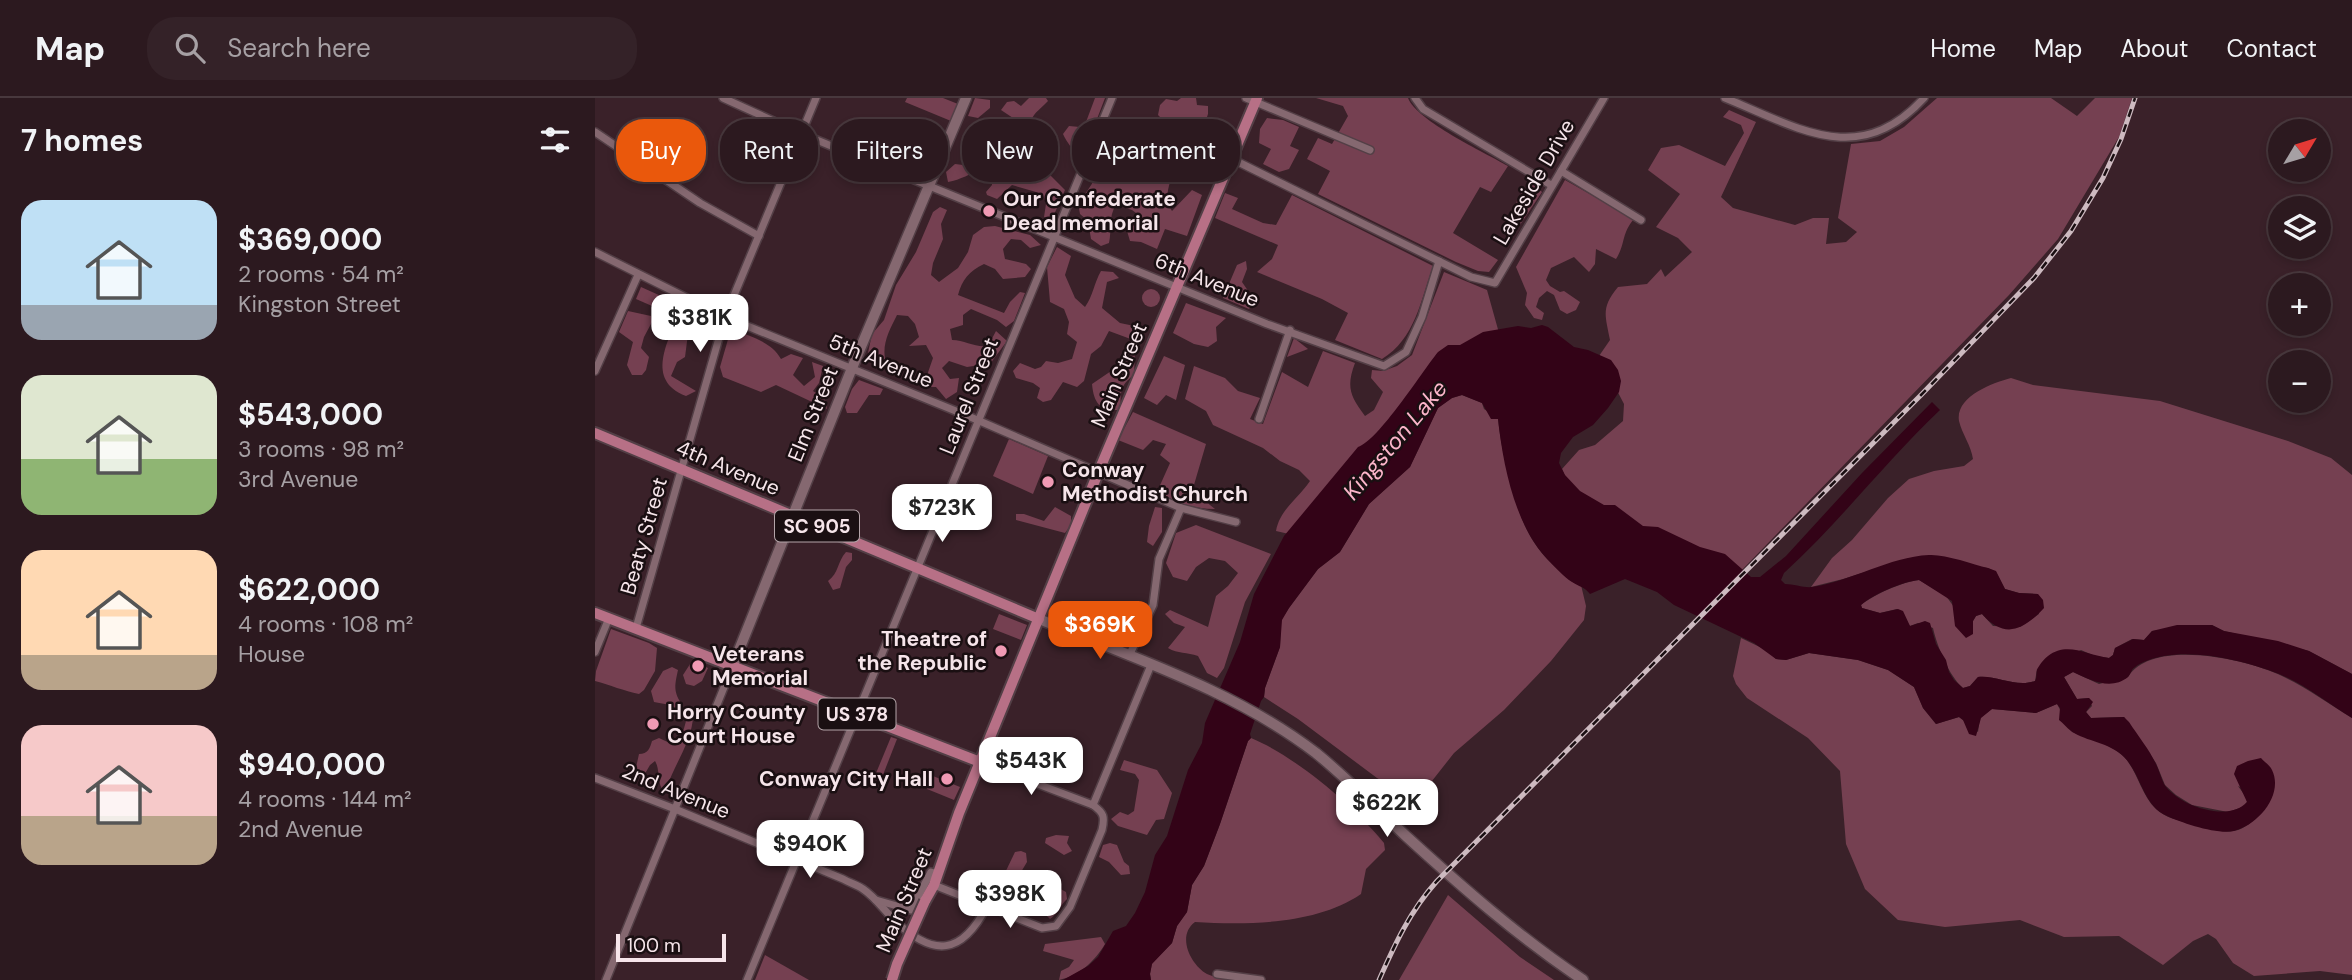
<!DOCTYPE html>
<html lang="en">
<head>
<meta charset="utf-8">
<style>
  :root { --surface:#2c191f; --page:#342228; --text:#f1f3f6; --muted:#a6a0a4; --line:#48383d; --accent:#ea580c }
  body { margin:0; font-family:"DM Sans",sans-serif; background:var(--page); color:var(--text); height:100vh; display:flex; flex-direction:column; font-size:26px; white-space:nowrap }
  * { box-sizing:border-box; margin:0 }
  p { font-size:23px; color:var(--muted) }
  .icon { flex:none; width:38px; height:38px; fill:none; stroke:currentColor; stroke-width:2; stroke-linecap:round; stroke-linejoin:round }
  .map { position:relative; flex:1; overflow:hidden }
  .side { display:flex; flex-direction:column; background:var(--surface); width:595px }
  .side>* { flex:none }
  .banner { position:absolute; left:21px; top:21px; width:665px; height:63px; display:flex; gap:14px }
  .needle { width:46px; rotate:52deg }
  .buttons { position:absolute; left:1673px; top:21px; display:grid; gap:14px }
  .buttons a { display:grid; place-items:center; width:63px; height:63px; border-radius:50%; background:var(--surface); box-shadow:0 4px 10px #0003,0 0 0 2px var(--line); font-size:35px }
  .scale { position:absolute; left:21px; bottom:18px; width:110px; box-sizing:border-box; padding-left:7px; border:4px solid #f6e5ea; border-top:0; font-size:19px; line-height:24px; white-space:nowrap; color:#f6e5ea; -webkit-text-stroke:5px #1a0f12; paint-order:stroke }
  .price { position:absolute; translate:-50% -60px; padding:0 16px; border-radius:14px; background:#fff; color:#222; font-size:23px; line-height:46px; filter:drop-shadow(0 2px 4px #0008) }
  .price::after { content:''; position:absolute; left:50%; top:42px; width:21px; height:16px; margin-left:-10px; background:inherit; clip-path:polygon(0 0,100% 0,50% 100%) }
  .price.active { background:var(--accent); color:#fff }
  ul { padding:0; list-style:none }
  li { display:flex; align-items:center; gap:21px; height:175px; padding:0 21px }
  li span { display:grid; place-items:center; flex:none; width:196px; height:140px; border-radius:21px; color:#555 }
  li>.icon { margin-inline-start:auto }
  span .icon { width:84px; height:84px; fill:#fffc; stroke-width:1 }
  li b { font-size:30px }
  h2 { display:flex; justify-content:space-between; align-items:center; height:84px; padding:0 21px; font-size:30px }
  .pill { padding:0 24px; border-radius:28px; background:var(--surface); box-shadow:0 4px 10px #0003,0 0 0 2px var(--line); font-size:24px; line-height:63px }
  .pill.active { background:var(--accent); color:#fff }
  header { display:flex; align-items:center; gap:42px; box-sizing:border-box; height:98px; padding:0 35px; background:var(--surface); border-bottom:2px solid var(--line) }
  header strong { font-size:33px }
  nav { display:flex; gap:38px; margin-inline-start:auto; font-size:24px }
  .search { width:490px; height:63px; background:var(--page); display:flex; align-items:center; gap:18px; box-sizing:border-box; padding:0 24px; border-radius:28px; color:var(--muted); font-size:26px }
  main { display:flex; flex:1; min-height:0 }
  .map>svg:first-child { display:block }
  .green { fill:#754051 }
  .water { fill:#330317 }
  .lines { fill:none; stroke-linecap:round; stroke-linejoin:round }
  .street-casing { stroke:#533f46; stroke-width:10 }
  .secondary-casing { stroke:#533f46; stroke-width:13 }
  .primary-casing { stroke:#533f46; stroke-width:14 }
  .street { stroke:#856870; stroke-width:7 }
  .secondary { stroke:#856870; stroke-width:10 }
  .primary { stroke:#b77086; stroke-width:10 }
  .rail-casing { stroke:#cdbac0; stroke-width:5 }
  .rail { stroke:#1a0f12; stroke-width:2.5; stroke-dasharray:8; stroke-linecap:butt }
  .primary-bridge-casing { stroke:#533f46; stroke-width:14; stroke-linecap:butt }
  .primary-bridge { stroke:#b77086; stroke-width:10 }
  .poi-dot { fill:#f09ab4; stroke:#1a0f12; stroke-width:2.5 }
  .labels { text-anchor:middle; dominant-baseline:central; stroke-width:5; stroke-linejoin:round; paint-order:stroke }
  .shield { fill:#1a0f12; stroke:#b4a5a9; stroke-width:2 }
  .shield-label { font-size:19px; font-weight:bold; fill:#f6e5ea }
  .street-label { font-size:21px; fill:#f6e5ea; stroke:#1a0f12 }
  .poi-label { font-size:21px; font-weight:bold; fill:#f6e5ea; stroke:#1a0f12; text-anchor:start }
  .water-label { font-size:23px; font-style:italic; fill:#fcb5ca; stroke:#1a0f12 }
</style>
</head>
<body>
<header>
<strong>Map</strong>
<div class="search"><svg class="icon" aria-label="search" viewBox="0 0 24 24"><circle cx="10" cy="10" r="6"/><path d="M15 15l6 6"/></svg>Search here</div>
<nav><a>Home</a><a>Map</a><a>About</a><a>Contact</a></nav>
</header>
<main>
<section class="side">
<h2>7 homes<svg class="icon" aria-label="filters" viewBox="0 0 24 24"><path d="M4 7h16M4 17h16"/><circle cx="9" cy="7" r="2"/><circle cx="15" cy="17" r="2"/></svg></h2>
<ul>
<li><span style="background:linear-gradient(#bfe0f5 75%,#9aa5b1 0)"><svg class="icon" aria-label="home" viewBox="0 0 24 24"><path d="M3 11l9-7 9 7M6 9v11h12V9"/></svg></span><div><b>$369,000</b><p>2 rooms · 54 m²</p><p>Kingston Street</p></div></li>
<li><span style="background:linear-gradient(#dfe7d0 60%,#8fb573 0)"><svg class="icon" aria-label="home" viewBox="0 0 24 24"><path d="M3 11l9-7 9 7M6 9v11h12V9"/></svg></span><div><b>$543,000</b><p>3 rooms · 98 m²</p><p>3rd Avenue</p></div></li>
<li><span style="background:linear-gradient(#ffd9b3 75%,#b9a48a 0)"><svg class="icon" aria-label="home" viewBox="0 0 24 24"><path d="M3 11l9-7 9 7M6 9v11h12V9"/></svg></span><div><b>$622,000</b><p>4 rooms · 108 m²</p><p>House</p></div></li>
<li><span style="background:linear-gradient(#f6c9c9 65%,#b9a48a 0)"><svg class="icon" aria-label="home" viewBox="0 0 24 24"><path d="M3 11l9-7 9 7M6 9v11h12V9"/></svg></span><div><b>$940,000</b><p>4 rooms · 144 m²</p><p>2nd Avenue</p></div></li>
</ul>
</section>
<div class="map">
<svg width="1757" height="882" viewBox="0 0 1757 882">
  <rect width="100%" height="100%" fill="#3a2129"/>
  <g class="green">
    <path d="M312,0H348L363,6L356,23L310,4Z"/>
    <path d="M380,0L395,2V10L383,20L373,18Z"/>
    <path d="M434,0H451L453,3C440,17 432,17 439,37H442L451,46L453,75L470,92L457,121L449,119L451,106L448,96L417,87L402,101L392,97L391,94L397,87L396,78L387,72C375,75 366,82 353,84L351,74L360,66L376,68L379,60L396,52L414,60L426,63L429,59C419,47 416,35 418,20L406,12L412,4L419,3L426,8Z"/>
    <path d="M500,0H510L489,55L482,60C478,50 472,45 468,36L474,28L485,29L491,24Z"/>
    <path d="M586,0H601L602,7L613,8V16L608,31L621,41L615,49L601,43L586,26L571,25L563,17L565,7L571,1L582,3Z"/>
    <path d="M721,0H813C822,23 889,54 913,68L896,94L885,89L858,135L903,162L894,174L883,173L861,164L723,96L735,73L712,61L723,40L737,46L753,18L748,8Z"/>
    <path d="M1342,0H1456L1482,18L1500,0H1537L1524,39L1463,141L1414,197L1144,475L1097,455L976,391L967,371L984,352L1000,347L1028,323L1029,306L1004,258L1015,242C1010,216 1006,210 1023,189L1052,186L1066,171L1070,179L1097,154L1083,140L1061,129L1085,96L1053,72L1066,50L1084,47L1130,68L1149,35L1146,27L1128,19L1134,12L1161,24L1126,99L1138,110L1200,127L1218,120H1234L1231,146L1251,144L1262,134L1243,120L1256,46L1285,43L1309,29Z"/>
    <path d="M672,20L688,22L704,29L695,48L704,52L694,71L684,74L668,66L676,51L664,45L665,31Z"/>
    <path d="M301,32L344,51L332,78L289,59Z"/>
    <path d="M561,44L564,68L572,70L577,78C573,90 569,102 577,113L597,92L607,97L592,138L570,131L562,151L546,144L535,143L532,133L548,120L537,112L521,107C513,119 517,132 514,145L506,148L496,141L493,123L485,116L483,105C494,93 499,79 511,68L535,83L538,77L525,52C536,46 549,47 561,44Z"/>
    <path d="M970,82L1039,121C1026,136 1031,145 1021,161L1001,151L1000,166L994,174L979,159L956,170L951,182L955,188L965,194L969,193L985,204L981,212L972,216L965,212L959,197L952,193L944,200L941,209L949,215L947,222L939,220L930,207L932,195L921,169Z"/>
    <path d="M937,85L947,94L925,127C914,112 923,95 937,85Z"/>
    <path d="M630,95L643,100L637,111L668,125L681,127L697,97L838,168C826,202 820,241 787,261L740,242L753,215L727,201L662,174L677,161L683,147L620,120Z"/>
    <path d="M345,109L352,112L346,126L348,141L338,165L336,177L344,184L363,170L373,154L378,137L389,129L400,128L435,137L446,147L435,150L426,142L416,141L408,151L410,161L431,166L436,171L430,179L408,181L400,171L389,166C374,173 367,182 363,197L409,215L415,204L425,194L430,195L419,223L411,229L402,222L376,211L368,217V227L355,231L357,242C370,242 380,250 393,248L401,233L412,243L392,270L385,267L372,269L354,263L347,270L355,281L364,280L362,294L351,301L341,289H333L330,283L338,260L331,247L314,248L324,239L320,226L313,218L302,217C294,233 286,247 291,265H278L273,255L277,236L289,222L301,187L321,154L338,114Z"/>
    <path d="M462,149L476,158L470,177L480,200L490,209C498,198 499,185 506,173L518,174L524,180L512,184L507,210L525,225L549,230V239L541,243L514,233L506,248L496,256L489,283L482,289L468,284L456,302L448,304L442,300L445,290L438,285L421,280L418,273L425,265L440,271L446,269L451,263L463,265L477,261L482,244L472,236L474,224L469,211L455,204L452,169Z"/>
    <path d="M651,163L652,171L647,184L660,203L654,211L628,200L642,167Z"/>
    <path d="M849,174L892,192L904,235L694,436L681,433C685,411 703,401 715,383L704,372L685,363L668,350L618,327L611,313L590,301L599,268L630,280L643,293L665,300L655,321L668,326L687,274L713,289L728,253L760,265C751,289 755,298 770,318L779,312L788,294L776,280L777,272L788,273L802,268L817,257Z"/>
    <path d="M46,189L66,198V208H57L41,201Z"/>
    <circle cx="556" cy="200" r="9"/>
    <path d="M591,205L631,220L621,229L622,243L613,249L599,246L578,235Z"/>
    <path d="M33,213L56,218L57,224L49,239L46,250L54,259L51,272L47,277H37L32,267L38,244L24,234Z"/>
    <path d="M84,215L99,220L93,236L90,259L82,264L76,278L101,293L91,298C50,282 73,244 84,215Z"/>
    <path d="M136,231C154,238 176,243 186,261L196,256L208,260L198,277L209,288L220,279L217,264L228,268L224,285L218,293L230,301L232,311L181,287L166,294L128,279L125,269Z"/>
    <path d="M699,240L713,251L692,259Z"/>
    <path d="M540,254L539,277C525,287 525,295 526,312C506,313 499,307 497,286L522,269L530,257Z"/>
    <path d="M569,258L590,267L581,302L571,297L562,307L549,300Z"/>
    <path d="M1416,280L1438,287L1565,303L1693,343L1736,360L1757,377V576L1714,553L1629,533L1617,527L1557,533L1549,542L1537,541L1520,550L1518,557L1514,560L1500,558L1486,552L1442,571L1440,583C1421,590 1402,577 1383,579L1375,588L1368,590C1354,578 1342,548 1338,530L1323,525L1315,528L1302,511L1285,515L1267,510L1266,507C1278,497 1307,484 1324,482L1351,498L1359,509L1378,523L1381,518L1387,516L1398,528L1425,529L1444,516L1443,496L1424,495L1410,491L1401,474L1393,470L1315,460L1248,481L1216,489L1237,460L1257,442L1293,400L1314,381L1339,373L1369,368L1378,361C1376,347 1367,336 1364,323C1360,299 1397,285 1416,280Z"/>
    <path d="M264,282L288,291L285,297H274L262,315H252L250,309L257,291Z"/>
    <path d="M867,297L887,305L889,311L903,320C905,342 909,358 914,379C925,418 931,444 964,472C972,479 976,485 986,487L991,508L989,522L956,563L909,612L859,655L833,688L821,698H813L782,680L703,621L669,599L670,590L685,549L686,522L694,510L723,471L745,454L774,406L815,369L843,310L857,300Z"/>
    <path d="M538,314L611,346L596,397L610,403L620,411C598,411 581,404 562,394L575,365L565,357L571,346L558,342L548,352L523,342Z"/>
    <path d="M414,341L453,358L438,396L398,378Z"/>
    <path d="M460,409L476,418V427L470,435L421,422V416H429L449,423Z"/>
    <path d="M560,409L567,410V434L558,448L552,444L554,428Z"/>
    <path d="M601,427L676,456L650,504L629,570L622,580L612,575L603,558C592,554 583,556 573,550L590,529L579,525L570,516L575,512L613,529L621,498L633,488L643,475L630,463L614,460L601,469L592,483L578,479L571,465L581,435Z"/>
    <path d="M251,454L257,455V462L251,469L245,490L238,492L233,483C244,475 242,464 251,454Z"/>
    <path d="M404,516L432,527L426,542L398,531Z"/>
    <path d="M16,531L54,545L62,550L60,573L49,592L44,596C29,593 15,587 0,583L1,573Z"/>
    <path d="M1146,540L1171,552L1181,561L1191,562L1214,555L1263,562L1293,572L1319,589L1328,610L1341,626L1364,619L1383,634L1385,620L1397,611L1441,615L1462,606L1477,634C1494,640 1513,645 1527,657C1543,672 1545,696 1561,711C1570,720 1584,722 1596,726C1639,738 1647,739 1675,703L1643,688L1651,699L1652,704L1648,709L1633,714L1597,707L1581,697L1570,687L1561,665L1529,619L1496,620L1491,614L1497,608L1494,600L1482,601L1469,579L1478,574L1504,586L1533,579C1558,540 1651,561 1687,578C1711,589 1734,606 1757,620V877L1725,873L1659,878L1638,865L1621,841L1613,836L1598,843L1568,867L1524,838L1469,839L1425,822L1350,829L1303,822L1270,791L1251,746L1245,673L1213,640L1152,600L1141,586L1138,578Z"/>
    <path d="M97,563L113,570L107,583L99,588L91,586L88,577Z"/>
    <path d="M77,569L83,572C80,586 78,593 86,605L83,612L75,607L59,604L56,593L68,573Z"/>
    <path d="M92,614L98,615C99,640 80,665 72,689L67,691C62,682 65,671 60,663L55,667L48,679H43L40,674L44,656C53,656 55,650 57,643L64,640L79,647C87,642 92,623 92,614Z"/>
    <path d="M296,639L302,641L286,682L279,680Z"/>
    <path d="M656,640C700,658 759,708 789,745L790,752L771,771L766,796C721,827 652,827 600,824C581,838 596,867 612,876C620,880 632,881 641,882H556L555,876L557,865L577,845L582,828L592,814L597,787L609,768L625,726L653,643Z"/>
    <path d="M529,662L562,672L577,695L569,721L561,722L552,737L523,728L516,721L525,714L533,717L539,713L544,682L540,676L525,672Z"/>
    <path d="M338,678L365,689L359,702L332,691Z"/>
    <path d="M461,737L474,738L472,745L477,753L469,757L450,745L451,740Z"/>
    <path d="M515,745L522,747L529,764L534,768L535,776L526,777L514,764L504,759L508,747Z"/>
    <path d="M426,753L431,755L432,764L419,786L412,788L408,779L420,754Z"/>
    <path d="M441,785L460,788L471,794L472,801C465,807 463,816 455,821L447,813L455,807V799L440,792L436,787Z"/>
    <path d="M853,797L925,859L959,882H804Z"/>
    <path d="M506,839L510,846C500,863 484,878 464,882L466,873L474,869L479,862L448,853L450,846Z"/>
    <path d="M170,857L214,882H160Z"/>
  </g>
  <path class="water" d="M947,227L953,229L979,249L993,252L1016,262L1023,272L1026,283L1024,294L1013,310L998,327L978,339L966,355L964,365L970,377L985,393L1009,407H1020L1048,428L1063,429L1105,449L1130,456L1156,479H1165L1191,458L1267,375L1337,304L1345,312C1290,364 1245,424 1189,475L1186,482L1190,486C1199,486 1209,490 1217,489C1257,483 1294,459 1334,457C1350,456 1377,466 1393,470L1401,473L1410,491L1424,495L1443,496L1448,502L1449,510C1428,533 1409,541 1387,516L1381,518L1378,523V536L1371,540L1360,528L1357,503L1324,482C1306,484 1279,496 1266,507L1267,510L1285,515L1303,511L1308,513L1315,528L1330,523L1335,525L1341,546L1351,562L1354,574L1359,582L1368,590L1375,588L1383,579C1402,577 1421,590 1440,583C1442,580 1441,576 1442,572C1444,567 1449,561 1453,558C1472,543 1492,557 1514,560L1518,557L1520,550L1538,541L1549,542L1557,533L1582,527H1617L1629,533L1683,543L1714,553L1757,576V620C1734,606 1709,586 1684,576C1650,563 1605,552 1569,558C1559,560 1547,563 1539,570C1536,572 1536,576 1533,579C1516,593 1495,582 1478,574L1469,579L1482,601L1494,600L1498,604L1491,614L1496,620L1529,619L1534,624C1543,638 1554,651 1561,666C1564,672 1566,680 1569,686C1583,708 1634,725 1652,704L1639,676L1642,668L1653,663L1666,660C1669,664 1675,667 1677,672C1689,697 1663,727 1639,733C1623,737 1587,725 1572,718C1548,708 1546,676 1529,659C1514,644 1492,644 1476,633C1472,630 1468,625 1464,622L1465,610L1462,606L1441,615L1397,611L1386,620L1381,638L1374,636L1368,622L1364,619L1341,626L1328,610L1319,589L1293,572L1263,562L1214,555L1191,562L1181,561L1159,545L1079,507L1062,494L1030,481L995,496C989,488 984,489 977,484C969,479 960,469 953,462C920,428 908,367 903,321H896L887,305L867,297L857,300L843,310L815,369L774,406L745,454L723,471L694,510L687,522L685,549L670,590L669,599L666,603L655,636L656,640L653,643L625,726L609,768L597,787L592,814L582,828L577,845L557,866L555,876L556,882H468L493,868L503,859L518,833L531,828L540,815L550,794L560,757L572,738L593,672L607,645L610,625L645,544L659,496L689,438L763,349C784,342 826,275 843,254L853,247H865L888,234L923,228L936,230Z"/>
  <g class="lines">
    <defs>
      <g id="street">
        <path d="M128,0L207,36L672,226L789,268L811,254L827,219L844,163"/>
        <path d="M651,0L775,52"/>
        <path d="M820,0L828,11L956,87"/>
        <path d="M1130,0C1204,30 1264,71 1329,0"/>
        <path d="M0,34L105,105L164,138"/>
        <path d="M637,61L876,179L900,185L1009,0"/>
        <path d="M966,73L1046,122"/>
        <path d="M0,154L130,219L373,318L586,410L641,424"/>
        <path d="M0,273L43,177"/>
        <path d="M664,321L695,232"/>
        <path d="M41,530L130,219L221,0"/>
        <path d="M0,554L14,520"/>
        <path d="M534,558L558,507L564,461L586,410"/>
        <path d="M0,680L80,711L248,781C255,785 262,787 268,791C280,799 289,812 299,822C339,860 367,857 392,808"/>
        <path d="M498,707L556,567"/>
        <path d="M339,787L447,830L461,828L475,809L507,732C510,719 509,715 498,707L385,664"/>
        <path d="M281,802L316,812L336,774L343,776"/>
        <path d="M622,876L666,882"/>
        <path d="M11,882L138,567"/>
        <path d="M152,882C275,589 394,293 517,0"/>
      </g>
      <g id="secondary">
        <path d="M444,521C538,560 639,592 721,655C753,681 781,710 811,738C868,790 924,839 988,882"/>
        <path d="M138,567L257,270L371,0"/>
      </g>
      <g id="primary">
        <path d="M0,335L444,521"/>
        <path d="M0,515L385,664"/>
        <path d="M330,803L339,787L364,715L503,375L662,0"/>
      </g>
    </defs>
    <use href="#street" class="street-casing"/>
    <use href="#secondary" class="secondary-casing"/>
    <use href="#primary" class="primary-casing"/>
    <use href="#street" class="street"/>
    <use href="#secondary" class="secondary"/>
    <use href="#primary" class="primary"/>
    <defs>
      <path id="rail" d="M784,882C800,846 815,813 842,783L1326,297L1439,180L1476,133L1508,80L1526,41L1540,0"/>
    </defs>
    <use href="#rail" class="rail-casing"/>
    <use href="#rail" class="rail"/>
    <defs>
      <path id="primary-bridge" d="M297,882L302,866L330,803"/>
    </defs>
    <use href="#primary-bridge" class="primary-bridge-casing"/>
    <use href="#primary-bridge" class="primary-bridge"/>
  </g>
  <g class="poi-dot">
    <circle cx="394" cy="113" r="7"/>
    <circle cx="453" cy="384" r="7"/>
    <circle cx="406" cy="553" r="7"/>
    <circle cx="103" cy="568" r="7"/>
    <circle cx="58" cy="626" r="7"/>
    <circle cx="352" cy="681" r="7"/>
  </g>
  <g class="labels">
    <g class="shield">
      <rect x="180" y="412.5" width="84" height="31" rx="5"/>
      <rect x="223.5" y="600.5" width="77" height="31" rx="5"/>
    </g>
    <g class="shield-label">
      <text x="222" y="428">SC 905</text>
      <text x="262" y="616">US 378</text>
    </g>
    <g class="street-label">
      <text transform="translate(939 84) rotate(-60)">Lakeside Drive</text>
      <text transform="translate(612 182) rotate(22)">6th Avenue</text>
      <text transform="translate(286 263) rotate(22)">5th Avenue</text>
      <text transform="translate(524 277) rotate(-67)">Main Street</text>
      <text transform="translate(374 298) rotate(-68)">Laurel Street</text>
      <text transform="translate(218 316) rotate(-68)">Elm Street</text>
      <text transform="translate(133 370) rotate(23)">4th Avenue</text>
      <text transform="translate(49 438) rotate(-74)">Beaty Street</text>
      <text transform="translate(81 693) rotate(22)">2nd Avenue</text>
      <text transform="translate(309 802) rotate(-67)">Main Street</text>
    </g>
    <g class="poi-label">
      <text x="408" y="101">Our Confederate<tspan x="408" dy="24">Dead memorial</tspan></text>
      <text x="467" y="372">Conway<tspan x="467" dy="24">Methodist Church</tspan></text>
      <text x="392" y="541" text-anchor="end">Theatre of<tspan x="392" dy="24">the Republic</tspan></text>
      <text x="117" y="556">Veterans<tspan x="117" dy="24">Memorial</tspan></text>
      <text x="72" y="614">Horry County<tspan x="72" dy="24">Court House</tspan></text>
      <text x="338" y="681" text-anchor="end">Conway City Hall</text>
    </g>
    <g class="water-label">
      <text transform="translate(800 342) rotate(-50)">Kingston Lake</text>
    </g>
  </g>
</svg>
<div class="buttons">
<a><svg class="needle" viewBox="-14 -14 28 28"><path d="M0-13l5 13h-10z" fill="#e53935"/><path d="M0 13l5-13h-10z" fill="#a6a0a4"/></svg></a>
<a><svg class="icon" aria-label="layers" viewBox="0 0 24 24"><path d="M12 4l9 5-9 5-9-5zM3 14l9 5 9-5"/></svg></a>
<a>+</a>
<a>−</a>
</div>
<div class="scale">100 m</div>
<b class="price" style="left:105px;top:256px">$381K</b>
<b class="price" style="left:347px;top:446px">$723K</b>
<b class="price active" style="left:505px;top:563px">$369K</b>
<b class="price" style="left:436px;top:699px">$543K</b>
<b class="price" style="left:792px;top:741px">$622K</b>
<b class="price" style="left:215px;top:782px">$940K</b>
<b class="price" style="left:415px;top:832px">$398K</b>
<div class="banner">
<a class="pill active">Buy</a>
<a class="pill">Rent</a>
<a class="pill">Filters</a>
<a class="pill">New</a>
<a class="pill">Apartment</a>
</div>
</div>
</main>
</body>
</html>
